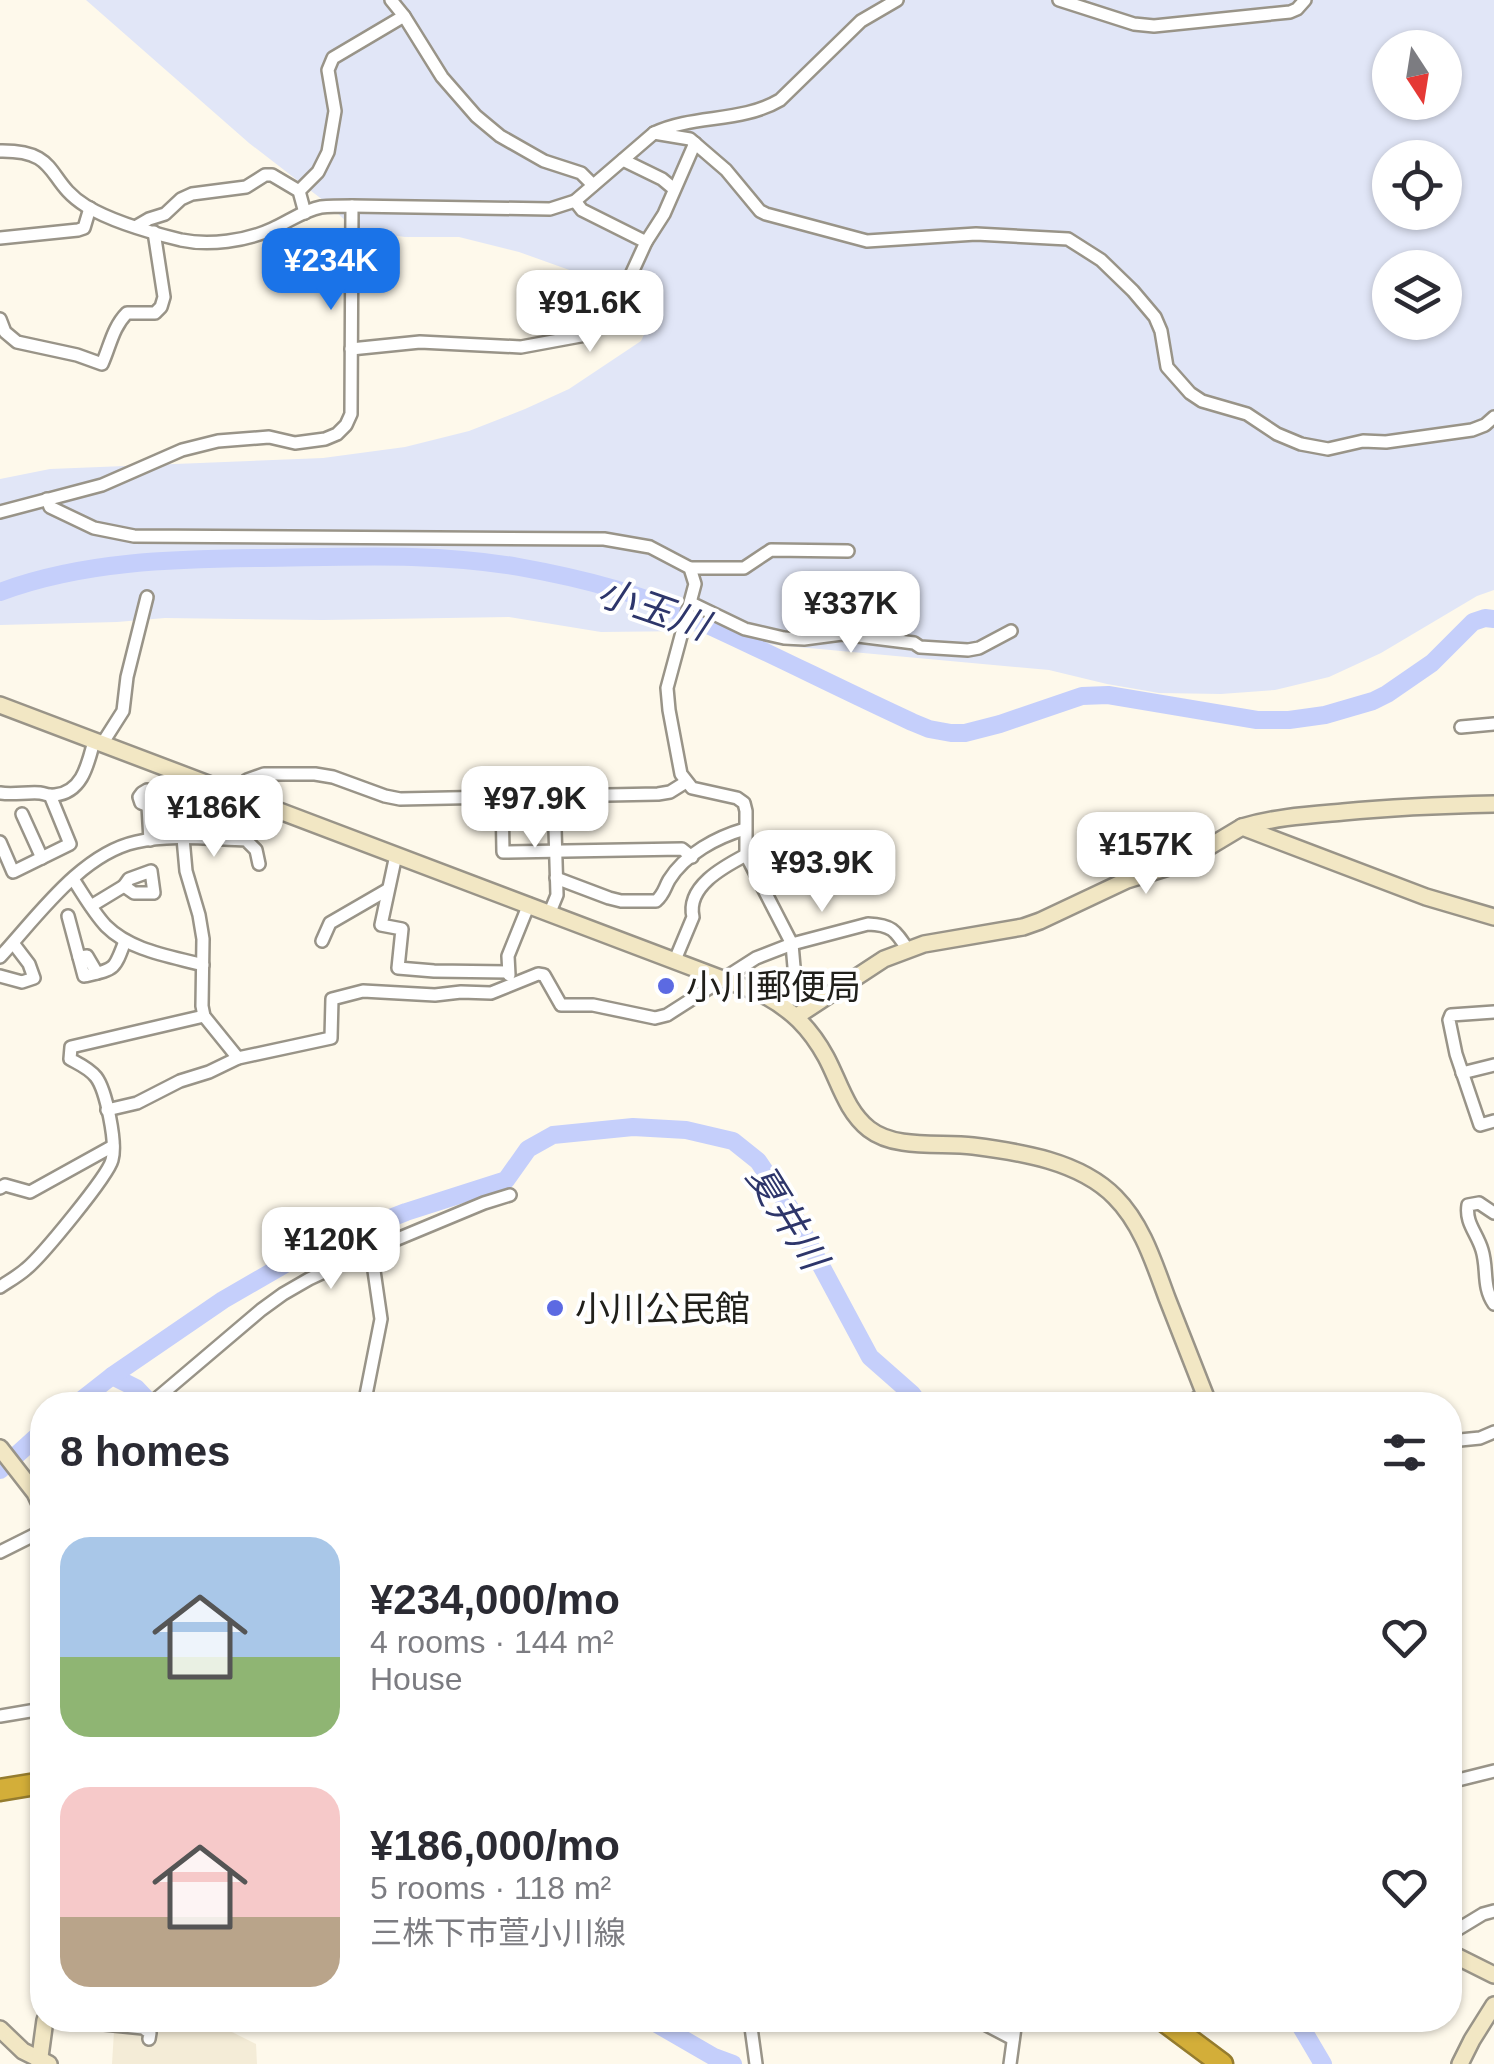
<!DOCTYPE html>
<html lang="en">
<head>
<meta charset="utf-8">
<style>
  :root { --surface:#fff; --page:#f2f2f3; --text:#2b2b33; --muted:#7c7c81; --accent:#1a73e8 }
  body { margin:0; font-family:Helvetica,"Noto Sans JP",sans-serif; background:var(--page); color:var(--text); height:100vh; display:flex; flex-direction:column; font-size:38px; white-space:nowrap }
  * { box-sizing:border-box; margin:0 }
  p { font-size:32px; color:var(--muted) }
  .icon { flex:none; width:55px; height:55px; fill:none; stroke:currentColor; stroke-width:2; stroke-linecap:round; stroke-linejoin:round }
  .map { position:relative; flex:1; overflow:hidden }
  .panel { position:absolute; left:30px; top:1392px; width:1432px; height:640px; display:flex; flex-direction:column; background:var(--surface); border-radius:40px; box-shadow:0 2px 8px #0004 }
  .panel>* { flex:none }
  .needle { width:65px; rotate:168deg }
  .fabs { position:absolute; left:1372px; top:30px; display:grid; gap:20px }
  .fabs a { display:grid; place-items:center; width:90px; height:90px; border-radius:50%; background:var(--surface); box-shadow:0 2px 8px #0004; font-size:50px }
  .price { position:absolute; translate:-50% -85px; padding:0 22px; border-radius:20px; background:#fff; color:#222; font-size:32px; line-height:65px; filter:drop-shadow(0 2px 5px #0008) }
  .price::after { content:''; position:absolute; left:50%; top:60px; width:30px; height:22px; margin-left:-15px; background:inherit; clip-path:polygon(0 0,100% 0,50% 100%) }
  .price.active { background:var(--accent); color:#fff }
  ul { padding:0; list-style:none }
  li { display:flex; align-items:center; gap:30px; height:250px; padding:0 30px }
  li span { display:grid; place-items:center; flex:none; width:280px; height:200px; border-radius:30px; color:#555 }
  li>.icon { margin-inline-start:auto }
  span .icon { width:120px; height:120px; fill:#fffc; stroke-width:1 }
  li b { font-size:42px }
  h2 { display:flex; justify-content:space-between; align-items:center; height:120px; padding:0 30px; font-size:42px }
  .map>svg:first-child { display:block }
  .built { fill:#f4ecd7 }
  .green { fill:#e1e6f7; fill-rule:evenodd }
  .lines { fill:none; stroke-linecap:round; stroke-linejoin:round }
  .river { stroke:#c5cffb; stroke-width:18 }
  .street-casing { stroke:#999488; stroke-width:16 }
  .secondary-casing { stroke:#999488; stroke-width:20 }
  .highway-casing { stroke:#957c2e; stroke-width:25 }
  .street { stroke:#fff; stroke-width:11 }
  .secondary { stroke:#f2e7c4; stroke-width:15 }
  .highway { stroke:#d3ae39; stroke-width:20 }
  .poi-dot { fill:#5c6ae2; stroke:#fff; stroke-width:4 }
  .labels { text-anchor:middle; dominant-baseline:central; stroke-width:8; stroke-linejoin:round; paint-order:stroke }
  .poi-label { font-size:35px; fill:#21201b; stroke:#fff; text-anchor:start }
  .water-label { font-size:38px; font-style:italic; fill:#2e366b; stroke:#fff }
</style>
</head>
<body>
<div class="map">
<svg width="1494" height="2064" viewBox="0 0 1494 2064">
  <rect width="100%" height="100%" fill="#fef9eb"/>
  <path class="built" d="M140,2020H179L228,2030L256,2044L257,2064H112L114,2031L133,2030Z"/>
  <path class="green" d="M86,0H1494V590L1477,596L1381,653L1329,677L1275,690L1221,694L1159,693L1107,684L1049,670L776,645L691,631L601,632L509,617L323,620L165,618L117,622L0,625V479L50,469L323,458L405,447L469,431L525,409L569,389L641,341L652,318L589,277L519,252L459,237H405L355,230L328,204L249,143ZM1390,48H1445V102H1390ZM1390,158H1445V212H1390ZM1390,268H1445V322H1390Z"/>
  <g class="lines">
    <g class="river">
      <path d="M0,592C83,561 174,559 262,558C347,557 434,552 519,567C575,577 634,591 686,615C762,649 836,687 912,722L929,729L951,733H965L1000,724L1082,696L1108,695L1257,720H1289L1325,715L1373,701L1387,694L1432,663L1473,622L1485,618L1494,619"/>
      <path d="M112,1376L136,1388L152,1405"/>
      <path d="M75,1405L112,1376L223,1300L313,1248L406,1212L506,1180L528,1149L553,1135L633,1127L686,1130L733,1141L758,1161L790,1208L870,1357L912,1394L920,1405"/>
      <path d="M0,1470L42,1432"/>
      <path d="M650,2020L714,2057L733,2064"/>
      <path d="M1297,2020L1323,2064"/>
    </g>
    <defs>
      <g id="street">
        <path d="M391,0L404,16L442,77L476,116L500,136L544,161L581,173L593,185"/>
        <path d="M1059,0L1134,24L1154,26L1290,12L1297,9L1305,0"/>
        <path d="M654,133L690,139L726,170L760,211L766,214L867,241L976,234L1068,239L1101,260L1133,291L1155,317L1161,331L1167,367L1190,393L1202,401L1247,414L1277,434L1301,444L1328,449L1363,441L1386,442L1472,430L1485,425L1494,417"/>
        <path d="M0,151C61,150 45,181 86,206C111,221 152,233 181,240C209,246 246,241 272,229C288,222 304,210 321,207C331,206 342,206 352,206L351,414L346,425L337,434L325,439L295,443L269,437L218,441L182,450L102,485L0,512"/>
        <path d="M623,160L662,179L674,189"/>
        <path d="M299,191L318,172L328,152L335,111L328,70L333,58L404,16"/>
        <path d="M352,206L550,209L575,201L654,133C694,114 741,123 780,100L861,21L897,0"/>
        <path d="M137,226L149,219L165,214L181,199L192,194L246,187L265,175H272L299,191L305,213"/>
        <path d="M0,238L78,230L84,228L90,208"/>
        <path d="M646,242L664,214L695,143"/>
        <path d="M0,319L5,332L17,342L77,355L102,364C110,346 113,327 127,313H155L161,307L164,297L154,232"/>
        <path d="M351,349L420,342L521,347L586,335C597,329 607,323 614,312L646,242L582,210L575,201"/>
        <path d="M47,499L50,507L94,528L134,536L604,539L650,547L690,568L695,584L667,688L669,710L681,774L692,788L737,798L744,803L746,811V855L792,944L796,990L785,1006"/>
        <path d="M690,568H744L771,550L848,551"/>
        <path d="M691,603L745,629L784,638L804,639L842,634L914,643L920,647L968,650L979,648L1011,631"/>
        <path d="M1461,727L1494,724"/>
        <path d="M102,744L123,711L127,677L147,597"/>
        <path d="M189,776L183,838L186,871L199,915L203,939L202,1006L204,1016L238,1058"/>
        <path d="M0,793C13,795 27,792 40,793C48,794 47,796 55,795C83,792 88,763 94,741"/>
        <path d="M241,796L247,780L264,774H315L333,777L385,796L400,799L658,794L670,792L686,782"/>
        <path d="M502,797L503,852L682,849L692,857"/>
        <path d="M148,806L141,803L139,797L142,793L147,790L154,794L156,799L153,804L148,806L150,840"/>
        <path d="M22,814L42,858"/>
        <path d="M0,842L13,872L70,844L50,795"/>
        <path d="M396,855L381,925L402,929L398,968L434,971L508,972"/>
        <path d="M151,871L154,893H134L124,886L129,879Z"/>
        <path d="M556,878L609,898L621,901H656C664,894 664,889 669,880C685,854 717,837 745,829"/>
        <path d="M73,879C83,894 93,912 106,926C131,951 170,956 203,965"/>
        <path d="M91,906L124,886"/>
        <path d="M550,912L557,895L554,796"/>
        <path d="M68,916L84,976C115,969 114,971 125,941"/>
        <path d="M322,941L330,923L387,890"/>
        <path d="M0,957C37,917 81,854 136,842C171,834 210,839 246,840L256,850L259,864"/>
        <path d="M79,957L87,956L97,973"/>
        <path d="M675,960L693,917C686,887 723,867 746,855"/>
        <path d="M509,975L508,956L529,904"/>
        <path d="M0,976L22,982L34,978L29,964L13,943"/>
        <path d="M1494,1012L1451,1015L1449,1020L1456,1054L1480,1125L1494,1121"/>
        <path d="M1462,1073L1494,1065"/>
        <path d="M107,1110L137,1103L180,1081L209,1072L238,1058L331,1038L332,999L363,991L435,995L461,992L491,993L538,974L544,975L561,1005H593L655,1018L667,1015L756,958L792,944L868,924C892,925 895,930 908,950"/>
        <path d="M0,1188L5,1185L30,1192L113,1146"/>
        <path d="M1494,1213L1479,1203L1468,1205C1465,1223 1477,1233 1482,1250C1488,1269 1482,1287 1494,1304"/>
        <path d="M0,1287C9,1281 18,1276 26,1269C41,1257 108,1176 112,1160C117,1143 106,1090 96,1077C89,1068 79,1064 70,1059L71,1047L204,1016"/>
        <path d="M149,1405L261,1310L283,1294L309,1279L371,1250L484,1203L510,1195"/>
        <path d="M364,1405L381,1319L371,1250"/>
        <path d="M1184,1405L1204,1394"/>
        <path d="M1450,1441L1480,1438L1494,1432"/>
        <path d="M0,1552L42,1531"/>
        <path d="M0,1716L42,1709"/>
        <path d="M1450,1782L1494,1771"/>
        <path d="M1450,1934L1483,1914L1494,1911"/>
        <path d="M89,2020L94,2023L143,2028L150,2033L149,2039"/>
        <path d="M750,2020L756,2064"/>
        <path d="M977,2020L1013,2039"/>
        <path d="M1010,2064L1016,2020"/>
      </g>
      <g id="secondary">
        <path d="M0,705L762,994C791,1009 810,1028 826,1057C839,1081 846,1111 869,1129C896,1150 941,1142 973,1146C1020,1152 1080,1161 1115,1197C1142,1224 1154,1263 1167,1298C1181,1334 1195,1369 1209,1405"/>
        <path d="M1242,827C1275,817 1309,815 1343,812C1394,807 1444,805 1494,804"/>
        <path d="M797,1016L884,959L924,944L1023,927L1040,921L1127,880L1169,867L1192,857L1242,827L1426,897L1494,917"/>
        <path d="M0,1448L35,1493L42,1508"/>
        <path d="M1450,1953L1494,1975"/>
        <path d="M0,2029L23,2051L49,2064"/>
        <path d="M39,2064L45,2020"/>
        <path d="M1460,2064L1472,2040L1494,2005"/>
      </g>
      <g id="highway">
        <path d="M0,1790L42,1783"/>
        <path d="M1163,2020L1222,2064"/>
      </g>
    </defs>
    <use href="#street" class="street-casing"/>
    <use href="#secondary" class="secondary-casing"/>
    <use href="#highway" class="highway-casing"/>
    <use href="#street" class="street"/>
    <use href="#secondary" class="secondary"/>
    <use href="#highway" class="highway"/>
  </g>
  <g class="poi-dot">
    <circle cx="666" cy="986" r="10"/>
    <circle cx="555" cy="1308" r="10"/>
  </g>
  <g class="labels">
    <g class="poi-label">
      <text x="686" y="986">小川郵便局</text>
      <text x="575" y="1308">小川公民館</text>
    </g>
    <g class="water-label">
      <text transform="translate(653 609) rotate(19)">小玉川</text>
      <text transform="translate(787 1217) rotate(58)">夏井川</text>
    </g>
  </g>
</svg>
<div class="fabs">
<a><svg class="needle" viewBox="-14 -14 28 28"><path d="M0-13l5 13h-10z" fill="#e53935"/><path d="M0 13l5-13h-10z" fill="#7c7c81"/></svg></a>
<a><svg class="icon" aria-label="locate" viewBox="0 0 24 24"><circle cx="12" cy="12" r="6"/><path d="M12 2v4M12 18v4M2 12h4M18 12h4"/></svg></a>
<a><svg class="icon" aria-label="layers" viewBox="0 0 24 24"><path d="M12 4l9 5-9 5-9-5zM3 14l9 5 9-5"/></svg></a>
</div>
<b class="price active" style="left:331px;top:313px">¥234K</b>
<b class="price" style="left:590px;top:355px">¥91.6K</b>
<b class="price" style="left:851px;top:656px">¥337K</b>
<b class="price" style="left:535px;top:851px">¥97.9K</b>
<b class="price" style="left:214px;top:860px">¥186K</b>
<b class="price" style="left:1146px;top:897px">¥157K</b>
<b class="price" style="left:822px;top:915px">¥93.9K</b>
<b class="price" style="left:331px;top:1292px">¥120K</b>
<section class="panel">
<h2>8 homes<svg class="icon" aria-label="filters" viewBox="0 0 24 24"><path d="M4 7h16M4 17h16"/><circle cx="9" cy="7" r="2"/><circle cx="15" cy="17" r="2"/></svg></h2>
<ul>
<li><span style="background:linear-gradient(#a9c7e8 60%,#8fb573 0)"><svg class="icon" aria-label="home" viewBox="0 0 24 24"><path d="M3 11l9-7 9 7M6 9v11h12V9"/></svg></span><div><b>¥234,000/mo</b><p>4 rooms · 144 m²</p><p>House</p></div><svg class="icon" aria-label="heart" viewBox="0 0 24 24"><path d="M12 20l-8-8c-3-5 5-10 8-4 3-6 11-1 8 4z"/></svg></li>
<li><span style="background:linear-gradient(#f6c9c9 65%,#b9a48a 0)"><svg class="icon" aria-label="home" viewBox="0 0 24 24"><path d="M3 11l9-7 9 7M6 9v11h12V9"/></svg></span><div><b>¥186,000/mo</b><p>5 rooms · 118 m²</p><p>三株下市萱小川線</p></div><svg class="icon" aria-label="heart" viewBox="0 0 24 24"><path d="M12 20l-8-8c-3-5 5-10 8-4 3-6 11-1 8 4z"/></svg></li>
</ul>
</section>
</div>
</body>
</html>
